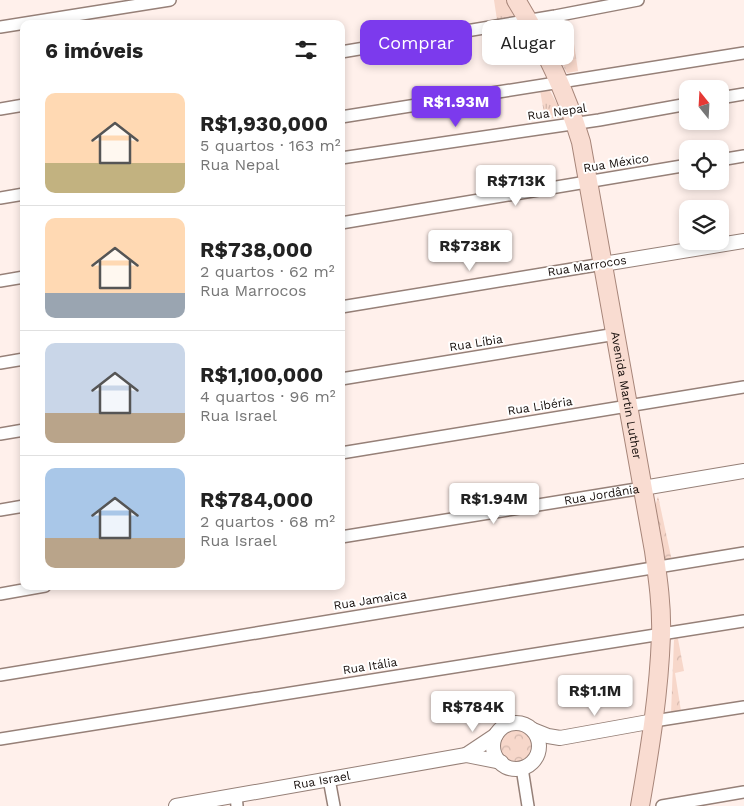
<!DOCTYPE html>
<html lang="pt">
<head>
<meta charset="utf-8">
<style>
  :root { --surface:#fff; --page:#f6f6f6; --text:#222; --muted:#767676; --line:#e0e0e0; --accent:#7c3aed }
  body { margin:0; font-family:"Work Sans",sans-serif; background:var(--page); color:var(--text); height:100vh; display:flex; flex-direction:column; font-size:19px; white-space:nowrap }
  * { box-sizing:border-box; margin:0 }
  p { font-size:16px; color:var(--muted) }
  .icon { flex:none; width:28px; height:28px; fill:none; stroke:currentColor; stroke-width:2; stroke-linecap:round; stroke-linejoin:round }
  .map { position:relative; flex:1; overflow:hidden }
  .details { position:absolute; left:20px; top:20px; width:325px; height:570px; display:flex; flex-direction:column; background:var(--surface); border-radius:10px; box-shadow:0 2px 8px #0003 }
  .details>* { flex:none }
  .top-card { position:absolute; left:360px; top:20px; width:309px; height:45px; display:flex; gap:10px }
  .needle { width:32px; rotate:342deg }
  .buttons { position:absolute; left:679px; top:80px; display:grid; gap:10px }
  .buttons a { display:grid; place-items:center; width:50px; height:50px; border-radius:10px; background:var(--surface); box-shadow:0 2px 8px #0003; font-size:25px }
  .price { position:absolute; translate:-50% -42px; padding:0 11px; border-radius:5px; background:#fff; color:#222; font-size:16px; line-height:32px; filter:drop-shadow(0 1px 2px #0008) }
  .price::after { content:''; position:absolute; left:50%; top:30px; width:15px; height:11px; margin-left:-8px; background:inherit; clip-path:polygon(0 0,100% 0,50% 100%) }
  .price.selected { background:var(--accent); color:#fff }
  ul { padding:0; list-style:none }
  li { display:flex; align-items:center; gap:15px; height:125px; padding:0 25px }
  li+li { border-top:1px solid var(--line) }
  li span { display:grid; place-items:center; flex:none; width:140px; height:100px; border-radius:10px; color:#555 }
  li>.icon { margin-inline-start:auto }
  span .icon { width:60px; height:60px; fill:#fffc; stroke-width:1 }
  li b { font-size:21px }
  h2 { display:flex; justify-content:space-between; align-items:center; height:60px; padding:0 25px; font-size:21px }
  .chip { padding:0 18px; border-radius:10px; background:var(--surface); box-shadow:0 2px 8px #0003; font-size:18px; line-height:45px }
  .chip.selected { background:var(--accent); color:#fff }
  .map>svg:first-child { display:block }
  .grass { fill:url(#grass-tufts) }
  .park { fill:url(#park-crowns) }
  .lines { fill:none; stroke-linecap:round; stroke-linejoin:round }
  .minor-casing { stroke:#968078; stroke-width:14 }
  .tertiary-casing { stroke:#968078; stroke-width:16 }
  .primary-casing { stroke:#a78579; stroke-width:20 }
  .minor { stroke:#fff; stroke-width:11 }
  .tertiary { stroke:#fff; stroke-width:14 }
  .primary { stroke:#f9dcd1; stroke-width:18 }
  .labels { text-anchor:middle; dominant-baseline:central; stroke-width:4; stroke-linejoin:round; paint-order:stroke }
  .street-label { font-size:12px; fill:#170f0c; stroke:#fff }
</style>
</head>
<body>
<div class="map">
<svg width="744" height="806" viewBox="0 0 744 806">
  <defs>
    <pattern id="grass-tufts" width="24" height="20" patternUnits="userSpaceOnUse" patternTransform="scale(1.25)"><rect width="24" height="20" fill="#f7d7ca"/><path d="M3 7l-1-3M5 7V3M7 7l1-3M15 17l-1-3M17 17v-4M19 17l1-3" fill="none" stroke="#d3b7ac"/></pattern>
    <pattern id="park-crowns" width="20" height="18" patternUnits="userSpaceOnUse" patternTransform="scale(1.25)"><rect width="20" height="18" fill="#f7d7ca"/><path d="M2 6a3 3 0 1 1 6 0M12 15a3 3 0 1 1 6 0" fill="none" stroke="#d3b7ac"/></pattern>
  </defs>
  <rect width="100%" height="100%" fill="#fff0eb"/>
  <g class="grass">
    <path d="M494,0H507L514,17L497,20Z"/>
    <path d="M571,23L578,71L567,73L543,27Z"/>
    <path d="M516,29L522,30L530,41L537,57L522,60Z"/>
    <path d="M549,89L564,117L545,119L540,90Z"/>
  </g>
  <g class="park">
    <path d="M658,496L672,561L657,563L654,510Z"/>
    <path d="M676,637L678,639L684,671L675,673L681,711L671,713L674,640Z"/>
    <circle cx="517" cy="744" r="18"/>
  </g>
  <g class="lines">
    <defs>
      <g id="minor">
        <path d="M0,27L170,0"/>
        <path d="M341,52L555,16L638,0"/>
        <path d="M720,98L744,94"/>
        <path d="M0,109L24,105"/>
        <path d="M341,117L744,53"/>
        <path d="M341,158L599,120L688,104"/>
        <path d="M720,160L744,156"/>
        <path d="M0,198L24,194"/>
        <path d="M341,223L688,165"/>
        <path d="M0,281L24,277"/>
        <path d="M341,307L603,264"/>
        <path d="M0,363L24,359"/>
        <path d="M341,379L616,334"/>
        <path d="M0,434L24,430"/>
        <path d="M341,453L744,387"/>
        <path d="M0,510L24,506"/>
        <path id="s1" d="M341,537L643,488"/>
        <path d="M0,594L45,586"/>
        <path d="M0,675L744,553"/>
        <path d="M654,721L744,707"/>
        <path d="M0,739L744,621"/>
        <path d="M522,768L528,806"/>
        <path d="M329,779L334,806"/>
        <path d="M236,795L237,806"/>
        <path d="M662,806L744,792"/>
      </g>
      <g id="tertiary">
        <path d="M603,264L744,241"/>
        <path d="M643,488L744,471"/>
        <circle cx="516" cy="746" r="23"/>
        <path d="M533,730L548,736L560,738L654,721"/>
        <path d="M466,755L496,735"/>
        <path id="s2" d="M176,806L466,755L501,762"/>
      </g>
      <g id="primary">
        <path id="s3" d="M516,0C543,44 566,92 581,142L654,551C658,579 662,607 661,635C659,693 650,749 640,806"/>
      </g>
    </defs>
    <use href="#minor" class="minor-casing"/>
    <use href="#tertiary" class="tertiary-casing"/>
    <use href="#primary" class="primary-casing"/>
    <use href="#minor" class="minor"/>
    <use href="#tertiary" class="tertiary"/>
    <use href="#primary" class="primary"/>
  </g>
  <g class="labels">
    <g class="street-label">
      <text transform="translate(557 112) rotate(-8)">Rua Nepal</text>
      <text transform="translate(616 163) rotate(-9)">Rua México</text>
      <text transform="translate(587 266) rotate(-9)">Rua Marrocos</text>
      <text transform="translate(476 343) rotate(-9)">Rua Líbia</text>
      <text stroke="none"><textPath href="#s3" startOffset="414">Avenida Martin Luther</textPath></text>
      <text transform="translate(540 406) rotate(-9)">Rua Libéria</text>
      <text stroke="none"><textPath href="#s1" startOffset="264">Rua Jordânia</textPath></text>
      <text transform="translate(370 600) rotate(-9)">Rua Jamaica</text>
      <text transform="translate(370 666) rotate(-9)">Rua Itália</text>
      <text stroke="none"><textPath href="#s2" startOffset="148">Rua Israel</textPath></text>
    </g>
  </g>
</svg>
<div class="buttons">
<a><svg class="needle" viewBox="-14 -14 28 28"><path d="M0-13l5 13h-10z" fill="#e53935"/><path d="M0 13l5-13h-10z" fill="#767676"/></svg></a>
<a><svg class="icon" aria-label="locate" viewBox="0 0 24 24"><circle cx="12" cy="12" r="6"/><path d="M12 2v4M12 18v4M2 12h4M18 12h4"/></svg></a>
<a><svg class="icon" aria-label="layers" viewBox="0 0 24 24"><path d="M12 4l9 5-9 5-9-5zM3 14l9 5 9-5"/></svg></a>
</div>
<b class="price selected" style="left:456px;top:128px">R$1.93M</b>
<b class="price" style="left:516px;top:207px">R$713K</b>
<b class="price" style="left:470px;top:272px">R$738K</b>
<b class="price" style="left:494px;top:525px">R$1.94M</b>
<b class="price" style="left:595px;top:717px">R$1.1M</b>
<b class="price" style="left:473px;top:733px">R$784K</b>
<div class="top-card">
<a class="chip selected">Comprar</a>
<a class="chip">Alugar</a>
</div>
<section class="details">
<h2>6 imóveis<svg class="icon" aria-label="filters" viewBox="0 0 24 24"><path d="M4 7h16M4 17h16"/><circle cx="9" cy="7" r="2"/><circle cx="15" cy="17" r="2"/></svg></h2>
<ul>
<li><span style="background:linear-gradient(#ffd9b3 70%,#c2b280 0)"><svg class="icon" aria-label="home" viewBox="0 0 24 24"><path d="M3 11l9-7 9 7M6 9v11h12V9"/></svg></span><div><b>R$1,930,000</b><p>5 quartos · 163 m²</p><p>Rua Nepal</p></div></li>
<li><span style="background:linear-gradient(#ffd9b3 75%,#9aa5b1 0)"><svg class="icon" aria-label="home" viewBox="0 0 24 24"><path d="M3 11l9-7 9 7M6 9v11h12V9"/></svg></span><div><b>R$738,000</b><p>2 quartos · 62 m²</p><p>Rua Marrocos</p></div></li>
<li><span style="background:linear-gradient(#c9d6e8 70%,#b9a48a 0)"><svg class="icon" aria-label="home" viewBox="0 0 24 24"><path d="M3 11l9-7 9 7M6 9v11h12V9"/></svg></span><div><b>R$1,100,000</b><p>4 quartos · 96 m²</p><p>Rua Israel</p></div></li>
<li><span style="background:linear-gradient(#a9c7e8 70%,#b9a48a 0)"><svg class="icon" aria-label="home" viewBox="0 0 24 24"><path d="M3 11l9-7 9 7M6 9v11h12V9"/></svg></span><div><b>R$784,000</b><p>2 quartos · 68 m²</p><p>Rua Israel</p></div></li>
</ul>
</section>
</div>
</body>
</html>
